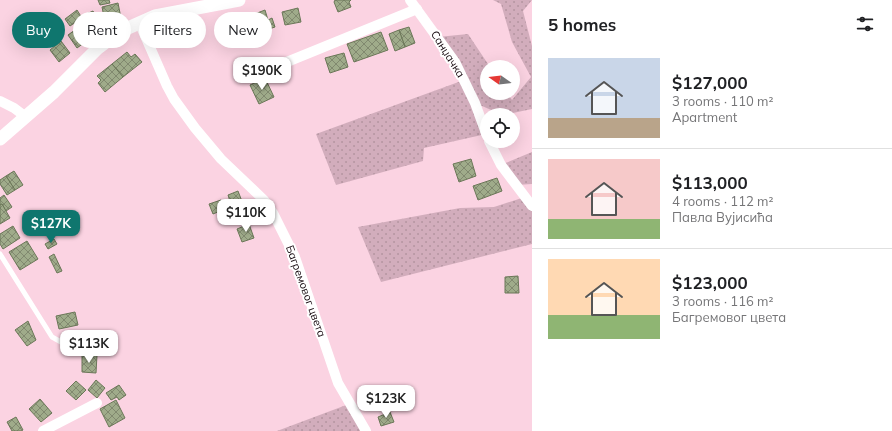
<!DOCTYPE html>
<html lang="en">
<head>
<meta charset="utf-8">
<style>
  :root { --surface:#fff; --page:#f2f2f2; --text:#202124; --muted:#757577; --line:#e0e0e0; --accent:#0f766e }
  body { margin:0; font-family:Mulish,sans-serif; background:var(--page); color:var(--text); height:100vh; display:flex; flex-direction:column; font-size:15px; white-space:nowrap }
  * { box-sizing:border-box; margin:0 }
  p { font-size:13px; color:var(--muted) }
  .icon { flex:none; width:22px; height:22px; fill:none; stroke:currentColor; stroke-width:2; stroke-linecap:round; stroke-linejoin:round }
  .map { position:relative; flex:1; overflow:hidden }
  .sheet { display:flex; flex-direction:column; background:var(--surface); width:360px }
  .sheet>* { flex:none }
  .banner { position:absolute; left:12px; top:12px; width:380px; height:36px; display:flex; gap:8px }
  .needle { width:26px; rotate:284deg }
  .tools { position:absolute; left:480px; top:60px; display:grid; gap:8px }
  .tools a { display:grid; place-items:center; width:40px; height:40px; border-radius:50%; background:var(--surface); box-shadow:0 4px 16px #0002; font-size:20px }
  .price { position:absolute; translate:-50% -34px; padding:0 9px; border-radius:8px; background:#fff; color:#222; font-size:13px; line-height:26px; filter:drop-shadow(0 1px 2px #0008) }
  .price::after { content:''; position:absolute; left:50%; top:24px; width:12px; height:9px; margin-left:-6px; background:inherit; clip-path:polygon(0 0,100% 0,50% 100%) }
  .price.on { background:var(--accent); color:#fff }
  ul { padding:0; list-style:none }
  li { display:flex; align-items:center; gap:12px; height:100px; padding:0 16px }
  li+li { border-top:1px solid var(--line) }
  li span { display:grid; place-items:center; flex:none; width:112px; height:80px; border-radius:0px; color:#555 }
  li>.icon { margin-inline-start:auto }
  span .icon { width:48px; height:48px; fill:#fffc; stroke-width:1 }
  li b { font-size:17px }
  h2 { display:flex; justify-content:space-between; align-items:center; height:48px; padding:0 16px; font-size:17px }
  .chip { padding:0 14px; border-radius:18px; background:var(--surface); box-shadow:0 4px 16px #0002; font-size:14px; line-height:36px }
  .chip.on { background:var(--accent); color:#fff }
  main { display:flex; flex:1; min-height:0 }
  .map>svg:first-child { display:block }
  .grass { fill:url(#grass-dots) }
  .building { fill:url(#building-cross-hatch); stroke:#6b7758 }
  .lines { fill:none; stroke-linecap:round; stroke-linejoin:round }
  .service { stroke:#fff; stroke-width:5 }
  .minor { stroke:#fff; stroke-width:10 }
  .tertiary { stroke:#fff; stroke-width:13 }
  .labels { text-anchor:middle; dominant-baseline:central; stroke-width:4; stroke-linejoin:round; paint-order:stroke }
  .street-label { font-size:11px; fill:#16090f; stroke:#fff }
</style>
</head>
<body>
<main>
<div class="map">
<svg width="532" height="431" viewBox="0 0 532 431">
  <defs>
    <pattern id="grass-dots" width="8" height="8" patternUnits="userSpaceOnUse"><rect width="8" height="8" fill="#d2adbc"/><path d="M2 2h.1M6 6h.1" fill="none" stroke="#b494a0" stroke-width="1.8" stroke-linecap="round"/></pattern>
    <pattern id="building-cross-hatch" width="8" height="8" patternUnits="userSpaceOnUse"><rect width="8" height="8" fill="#9fab8a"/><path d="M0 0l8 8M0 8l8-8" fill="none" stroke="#81896f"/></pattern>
  </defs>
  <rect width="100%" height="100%" fill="#fbd3e2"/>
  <g class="grass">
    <path d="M493,0H532L523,11L532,46V109L503,115L475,103L486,134L424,148L423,161L336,185L316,134L464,80L438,37L468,34L490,67H487V93H507L512,100L531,77L512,42L501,4Z"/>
    <path d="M532,152V184L516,185L501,165Z"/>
    <path d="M525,197L532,206V244L381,282L358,227L460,208L494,207Z"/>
    <path d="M349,404L366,431H277Z"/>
  </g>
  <g class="building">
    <path d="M98,0H109L110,3L100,5Z"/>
    <path d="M335,0H351L349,2L351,7L338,12L334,2Z"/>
    <path d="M118,3L121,18L105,22L102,7Z"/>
    <path d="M298,8L301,22L285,25L282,12Z"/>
    <path d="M77,10L82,18L70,26L65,19Z"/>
    <path d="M265,10L268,20L272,18L275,27L254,34L250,24L254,23L252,15Z"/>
    <path d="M93,11L101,25L92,30L84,15Z"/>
    <path d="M229,21L233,37L219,40L216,25Z"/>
    <path d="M79,27L88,40L77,48L68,35Z"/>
    <path d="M409,27L415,43L405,47L399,30Z"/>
    <path d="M399,30L405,47L395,51L389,34Z"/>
    <path d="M381,32L388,50L354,62L347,44Z"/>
    <path d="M61,41L70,53L59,62L50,50Z"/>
    <path d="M127,52L131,57L135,54L142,62L123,77L112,64Z"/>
    <path d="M344,53L348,67L330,73L325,58Z"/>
    <path d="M112,64L123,77L105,92L98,83L101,80L97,76Z"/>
    <path d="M265,78L274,97L259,104L250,85Z"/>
    <path d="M471,159L476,176L459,182L453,164Z"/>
    <path d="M14,171L23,185L15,190L6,176Z"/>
    <path d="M6,176L15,190L7,195L0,184V180Z"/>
    <path d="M497,178L502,191L478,200L473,186Z"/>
    <path d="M238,191L243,204L232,208L228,195Z"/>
    <path d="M4,195L12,207L6,211L2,204L0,205V198Z"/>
    <path d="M221,200L225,209L213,214L209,204Z"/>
    <path d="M2,204L10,218L0,224V205Z"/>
    <path d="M242,207L247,219L234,224L229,212Z"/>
    <path d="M249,224L254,238L242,242L237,229Z"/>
    <path d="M13,226L20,238L3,249L0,244V234Z"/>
    <path d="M54,239L57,244L48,249L45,244Z"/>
    <path d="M27,241L38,259L20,270L9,252Z"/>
    <path d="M54,254L62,271L57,273L49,257Z"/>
    <path d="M518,276L519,293H505V277Z"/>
    <path d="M75,312L78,325L59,329L56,316Z"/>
    <path d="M28,321L36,340L27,346L15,330Z"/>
    <path d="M82,355H97L96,373L82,372Z"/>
    <path d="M96,380L105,388L97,398L88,390Z"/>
    <path d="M76,381L86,390L76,400L66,391Z"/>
    <path d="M119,385L126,395L119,400L117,397L111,400L106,393Z"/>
    <path d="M40,399L52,413L41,422L29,409Z"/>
    <path d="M116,400L125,418L109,427L100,409Z"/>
    <path d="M390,412L394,422L381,426L378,417Z"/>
    <path d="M16,417L23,430L21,431H12L7,422Z"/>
  </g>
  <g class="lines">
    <path class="service" d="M0,254L52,337L61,342L109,343"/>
    <g class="minor">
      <path d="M410,0L455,62L475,103L487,136"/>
      <path d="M139,22L167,86L174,99L195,128L221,159L264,200L273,213L295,257L338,383L366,431"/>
      <path d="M277,66L417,9"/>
      <path d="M0,101L14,108L26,117"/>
      <path d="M489,141L501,165L532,206"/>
      <path d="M43,431L97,403"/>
    </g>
    <path class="tertiary" d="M0,139L54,92L98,48L119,32L155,16L239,0"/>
  </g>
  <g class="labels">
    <g class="street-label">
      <text transform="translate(448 54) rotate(58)">Санџачка</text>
      <text transform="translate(306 291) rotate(70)">Багремовог цвета</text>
    </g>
  </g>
</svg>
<div class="tools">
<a><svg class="needle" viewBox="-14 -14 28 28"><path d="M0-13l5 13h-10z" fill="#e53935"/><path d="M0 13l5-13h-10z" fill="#757577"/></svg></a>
<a><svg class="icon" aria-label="locate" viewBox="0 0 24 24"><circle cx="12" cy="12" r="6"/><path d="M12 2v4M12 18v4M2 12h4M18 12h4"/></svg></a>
</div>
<b class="price" style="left:262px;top:91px">$190K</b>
<b class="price" style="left:246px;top:233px">$110K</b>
<b class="price on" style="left:51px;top:244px">$127K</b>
<b class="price" style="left:89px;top:364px">$113K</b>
<b class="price" style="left:386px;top:419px">$123K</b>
<div class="banner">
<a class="chip on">Buy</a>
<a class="chip">Rent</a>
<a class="chip">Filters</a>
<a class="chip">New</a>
</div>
</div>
<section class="sheet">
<h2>5 homes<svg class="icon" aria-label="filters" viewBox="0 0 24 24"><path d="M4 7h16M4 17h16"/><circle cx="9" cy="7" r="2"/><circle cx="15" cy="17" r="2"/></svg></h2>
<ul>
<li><span style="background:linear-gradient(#c9d6e8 75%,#b9a48a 0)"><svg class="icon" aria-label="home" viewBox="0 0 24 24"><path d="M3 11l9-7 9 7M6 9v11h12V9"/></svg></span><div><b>$127,000</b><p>3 rooms · 110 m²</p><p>Apartment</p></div></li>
<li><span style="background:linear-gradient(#f6c9c9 75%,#8fb573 0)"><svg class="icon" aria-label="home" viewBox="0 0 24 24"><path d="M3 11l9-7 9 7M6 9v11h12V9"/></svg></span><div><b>$113,000</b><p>4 rooms · 112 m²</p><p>Павла Вујисића</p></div></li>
<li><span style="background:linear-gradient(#ffd9b3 70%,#8fb573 0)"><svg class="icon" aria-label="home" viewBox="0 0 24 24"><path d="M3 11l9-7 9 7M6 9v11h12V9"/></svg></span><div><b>$123,000</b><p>3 rooms · 116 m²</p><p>Багремовог цвета</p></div></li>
</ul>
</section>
</main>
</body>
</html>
